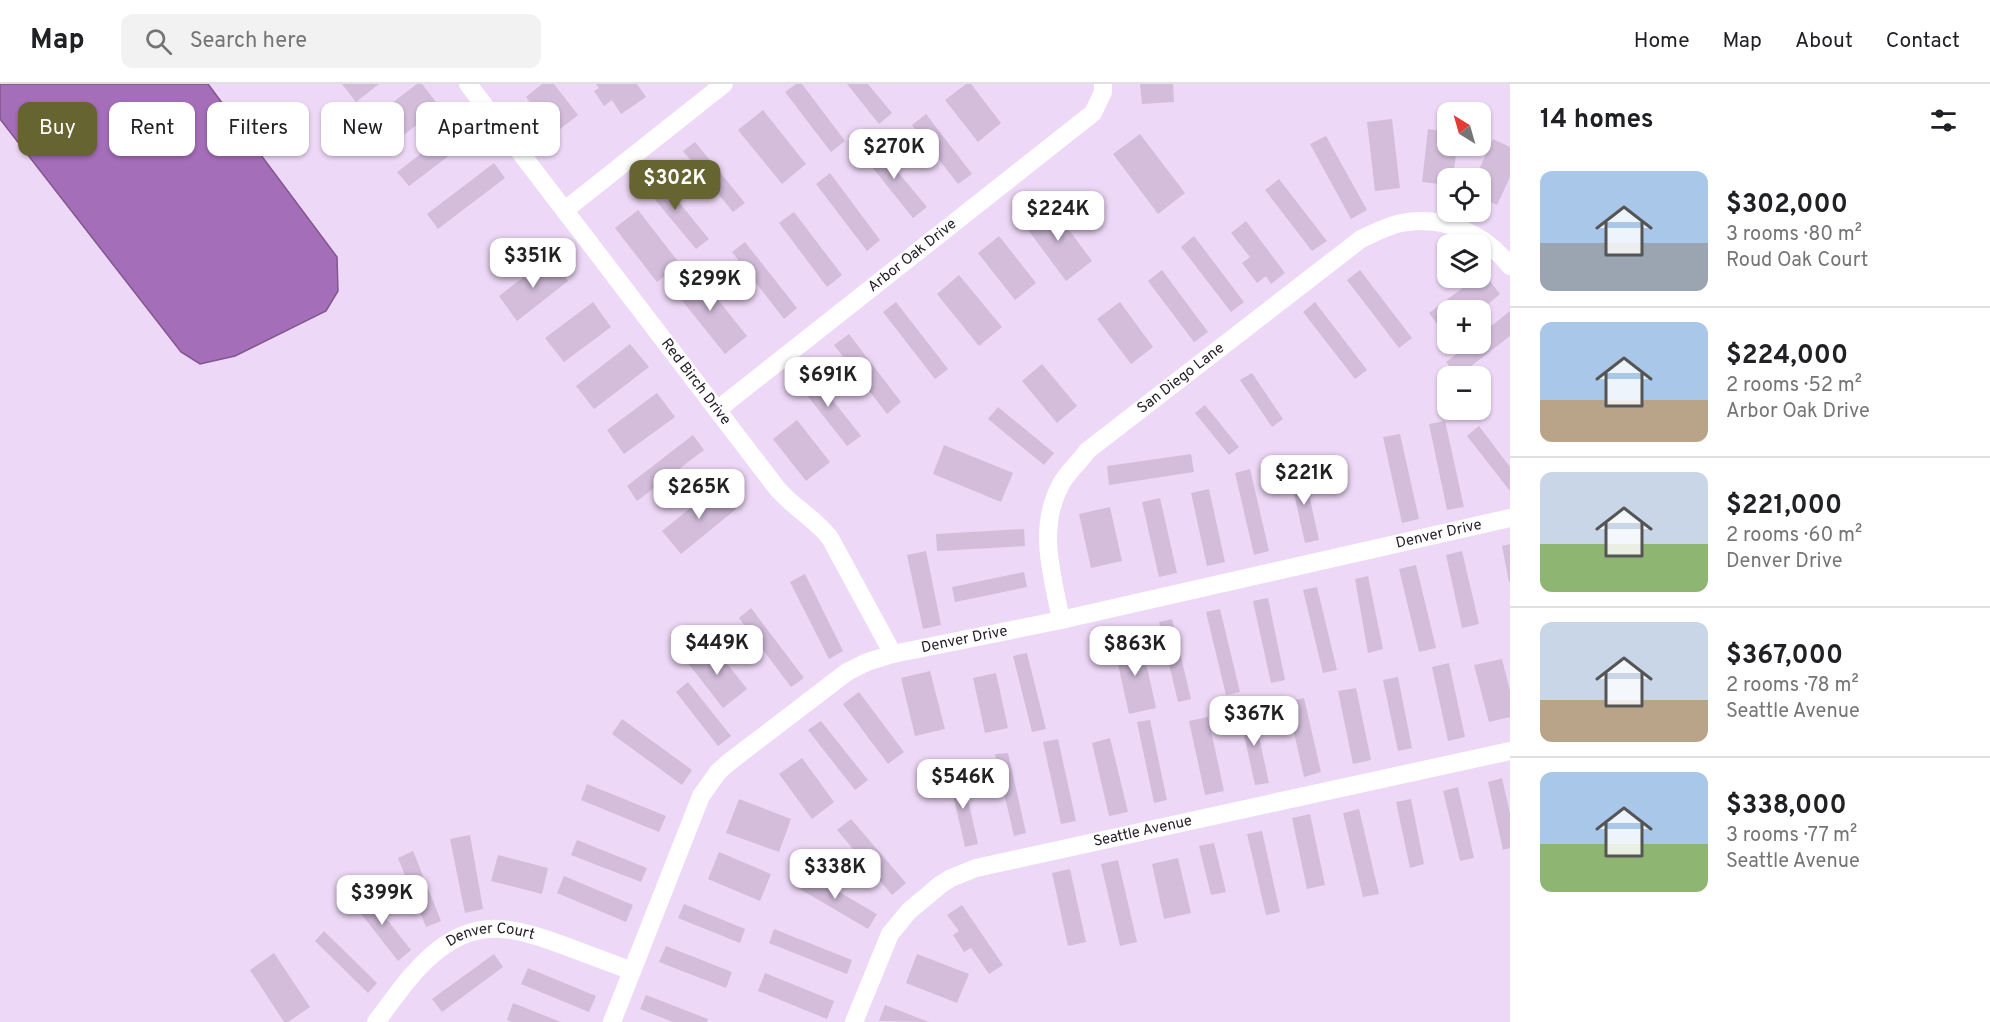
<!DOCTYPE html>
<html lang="en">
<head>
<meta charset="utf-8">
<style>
  :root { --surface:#fff; --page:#f2f2f2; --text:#202124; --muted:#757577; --line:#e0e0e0; --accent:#666431 }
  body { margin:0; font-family:Overpass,sans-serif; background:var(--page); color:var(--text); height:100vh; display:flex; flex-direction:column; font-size:22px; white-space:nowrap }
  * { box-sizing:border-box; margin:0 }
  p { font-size:20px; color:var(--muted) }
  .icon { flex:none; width:33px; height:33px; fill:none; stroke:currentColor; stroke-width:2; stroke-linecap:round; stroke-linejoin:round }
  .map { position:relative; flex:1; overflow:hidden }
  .panel { display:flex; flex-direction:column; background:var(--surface); width:480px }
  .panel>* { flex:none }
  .guide { position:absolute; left:18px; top:18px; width:570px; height:54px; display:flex; gap:12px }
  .needle { width:39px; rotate:323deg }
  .buttons { position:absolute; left:1437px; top:18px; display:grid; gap:12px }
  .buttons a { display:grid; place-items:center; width:54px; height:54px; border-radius:12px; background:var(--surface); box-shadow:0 2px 4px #0004; font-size:30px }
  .price { position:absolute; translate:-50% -51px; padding:0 14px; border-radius:12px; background:#fff; color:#222; font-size:20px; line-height:39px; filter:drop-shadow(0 2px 3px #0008) }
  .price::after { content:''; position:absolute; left:50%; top:36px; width:18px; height:14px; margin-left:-9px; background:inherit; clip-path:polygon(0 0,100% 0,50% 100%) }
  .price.selected { background:var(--accent); color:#fff }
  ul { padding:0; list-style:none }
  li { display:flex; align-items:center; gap:18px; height:150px; padding:0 30px }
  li+li { border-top:2px solid var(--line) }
  li span { display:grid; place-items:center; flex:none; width:168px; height:120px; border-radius:12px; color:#555 }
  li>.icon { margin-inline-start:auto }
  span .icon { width:72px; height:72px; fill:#fffc; stroke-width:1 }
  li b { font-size:26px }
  h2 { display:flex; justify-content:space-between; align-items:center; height:72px; padding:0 30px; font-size:26px }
  .tag { padding:0 21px; border-radius:12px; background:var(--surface); box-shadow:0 2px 4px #0004; font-size:21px; line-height:54px }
  .tag.selected { background:var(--accent); color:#fff }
  header { display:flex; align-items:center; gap:36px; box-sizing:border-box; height:84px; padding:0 30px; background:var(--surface); border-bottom:2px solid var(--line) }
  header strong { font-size:28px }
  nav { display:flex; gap:33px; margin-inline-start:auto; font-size:21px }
  .search { width:420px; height:54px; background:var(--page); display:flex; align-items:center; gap:15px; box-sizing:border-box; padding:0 21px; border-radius:12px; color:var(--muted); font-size:22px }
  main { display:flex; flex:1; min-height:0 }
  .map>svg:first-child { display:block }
  .water { fill:#a56eb9; stroke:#80578e; stroke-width:1.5 }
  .building { fill:#d3bddb }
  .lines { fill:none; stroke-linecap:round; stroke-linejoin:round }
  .minor { stroke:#fff; stroke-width:18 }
  .labels { text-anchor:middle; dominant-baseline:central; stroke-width:4.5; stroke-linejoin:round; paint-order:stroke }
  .street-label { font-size:15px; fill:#28202b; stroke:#fff }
</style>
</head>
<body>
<header>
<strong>Map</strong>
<div class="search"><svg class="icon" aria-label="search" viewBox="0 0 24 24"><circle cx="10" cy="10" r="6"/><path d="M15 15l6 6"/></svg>Search here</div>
<nav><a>Home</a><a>Map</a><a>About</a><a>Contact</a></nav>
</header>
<main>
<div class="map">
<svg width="1510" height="938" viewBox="0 0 1510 938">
  <rect width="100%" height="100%" fill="#eed8f7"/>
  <path class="water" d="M0,0H208L337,173L338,207L326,227L235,272L200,280L181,268L0,35Z"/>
  <g class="building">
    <path d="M342,0H379L356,18Z"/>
    <path d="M417,0H422L440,23L379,70L359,44Z"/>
    <path d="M542,0H554L578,31L555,49L526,13Z"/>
    <path d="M596,0H637L646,13L621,30L612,16L604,22L594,7L599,4Z"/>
    <path d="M796,0H802L845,57L831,68L785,8Z"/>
    <path d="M847,0H868L892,29L879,40Z"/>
    <path d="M966,0H971L1001,39L978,58L945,16Z"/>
    <path d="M1140,0H1173L1174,18L1142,20Z"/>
    <path d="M763,26L806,80L782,100L738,46Z"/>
    <path d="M926,30L972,90L958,100L912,41Z"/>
    <path d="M1392,35L1400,104L1375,107L1367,38Z"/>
    <path d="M464,37L475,52L409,102L397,88Z"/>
    <path d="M1428,45L1448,48V62H1457L1453,94H1448V101L1422,98Z"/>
    <path d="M1140,50L1185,109L1158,130L1113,70Z"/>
    <path d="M1326,52L1367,126L1351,135L1310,60Z"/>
    <path d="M1493,55L1510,63V93L1497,121L1480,113V94H1475Z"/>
    <path d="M695,58L745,119L733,128L683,67Z"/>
    <path d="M873,58L927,123L913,134L860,68Z"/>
    <path d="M494,79L505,94L438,145L427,130Z"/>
    <path d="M655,89L709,155L696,165L642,100Z"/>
    <path d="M830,89L880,156L867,167L816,100Z"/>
    <path d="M1279,95L1327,157L1312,167L1265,106Z"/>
    <path d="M1049,119L1092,177L1066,197L1023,139Z"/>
    <path d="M638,126L680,180L657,198L615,144Z"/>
    <path d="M794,128L842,191L827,203L779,139Z"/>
    <path d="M1246,137L1285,189L1271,200L1266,192L1257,199L1242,179L1250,173L1231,149Z"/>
    <path d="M999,152L1036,199L1015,216L978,169Z"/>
    <path d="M1194,152L1244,218L1231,228L1181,163Z"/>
    <path d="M745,158L797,224L784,235L732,168Z"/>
    <path d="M550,173L568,197L517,237L499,212Z"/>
    <path d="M694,186L747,252L725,270L672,204Z"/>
    <path d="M1162,186L1208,248L1194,258L1148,197Z"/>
    <path d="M1360,186L1412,254L1399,264L1347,196Z"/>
    <path d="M1483,188L1500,210L1486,222L1492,230L1480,239V226H1448L1446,252L1429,229L1476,194H1480V190Z"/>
    <path d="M959,191L1002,243L979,262L937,210Z"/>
    <path d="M593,218L611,243L564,278L545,254Z"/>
    <path d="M896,218L948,285L935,295L883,228Z"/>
    <path d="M1120,218L1153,263L1131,280L1097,235Z"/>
    <path d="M1315,218L1367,286L1355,295L1303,228Z"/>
    <path d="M1510,227V252L1458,292L1446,278L1470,260H1480V251Z"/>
    <path d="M849,250L901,318L887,330L834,261Z"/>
    <path d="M630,260L649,283L594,325L576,302Z"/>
    <path d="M1042,280L1077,322L1057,339L1022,297Z"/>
    <path d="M809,286L861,352L847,362L795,296Z"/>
    <path d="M1252,289L1283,335L1272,343L1240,296Z"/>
    <path d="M657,309L675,333L624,370L607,346Z"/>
    <path d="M1205,321L1239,363L1229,371L1195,329Z"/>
    <path d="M998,323L1054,369L1044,381L988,335Z"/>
    <path d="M797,336L830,378L806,397L773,355Z"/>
    <path d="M1445,337L1464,423L1447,426L1429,340Z"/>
    <path d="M1479,342L1510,383V407L1467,352Z"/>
    <path d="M1400,350L1419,435L1402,439L1383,353Z"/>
    <path d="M693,351L704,366L637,417L627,402Z"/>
    <path d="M944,361L1013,389L1001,418L933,390Z"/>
    <path d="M1191,370L1194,388L1109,401L1107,382Z"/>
    <path d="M1303,384L1319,456L1305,459L1289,387Z"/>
    <path d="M1250,385L1269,467L1254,471L1235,389Z"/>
    <path d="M718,402L736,425L681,470L662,447Z"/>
    <path d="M1209,405L1225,478L1207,482L1191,409Z"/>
    <path d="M1160,414L1177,489L1159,493L1142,418Z"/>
    <path d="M1110,423L1122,477L1091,484L1079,430Z"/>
    <path d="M1024,445L1025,462L937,467L936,450Z"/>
    <path d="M1510,460V498H1509L1502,462Z"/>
    <path d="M926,467L941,541L923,545L907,471Z"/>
    <path d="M1462,467L1479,540L1462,544L1446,471Z"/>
    <path d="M1416,481L1436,564L1419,568L1399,485Z"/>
    <path d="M1024,488L1027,503L955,518L952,503Z"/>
    <path d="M805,490L843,567L829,575L790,498Z"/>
    <path d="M1368,492L1383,565L1368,569L1355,495Z"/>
    <path d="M1317,503L1337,586L1323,589L1303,506Z"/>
    <path d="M1268,514L1285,596L1271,599L1253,517Z"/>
    <path d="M751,524L804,594L791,603L739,534Z"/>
    <path d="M1220,525L1240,608L1226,611L1206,528Z"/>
    <path d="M1172,535L1191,615L1178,618L1159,538Z"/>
    <path d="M1141,556L1156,624L1129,630L1114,562Z"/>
    <path d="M711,559L747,605L723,624L687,578Z"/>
    <path d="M1027,569L1046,645L1032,648L1013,572Z"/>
    <path d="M1502,575L1510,607V633L1489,638L1474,581Z"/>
    <path d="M1449,579L1465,653L1448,657L1432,583Z"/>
    <path d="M930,587L945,645L915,652L901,594Z"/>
    <path d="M996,589L1008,644L985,649L973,594Z"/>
    <path d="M1398,593L1412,664L1398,667L1383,596Z"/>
    <path d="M688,598L731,652L718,662L676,608Z"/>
    <path d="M1356,604L1371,676L1353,680L1338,607Z"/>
    <path d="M859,608L904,668L888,680L843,620Z"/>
    <path d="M1304,614L1321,688L1304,693L1287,618Z"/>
    <path d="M1253,626L1269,699L1255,701L1239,628Z"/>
    <path d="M1208,633L1224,707L1205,711L1189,637Z"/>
    <path d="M622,635L692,686L682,701L612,650Z"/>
    <path d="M1150,636L1167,716L1154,719L1137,638Z"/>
    <path d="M821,637L868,696L855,706L808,646Z"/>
    <path d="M1110,654L1128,728L1109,732L1092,659Z"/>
    <path d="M1058,655L1076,737L1061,740L1043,658Z"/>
    <path d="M1008,669L1026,749L1014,752L995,670Z"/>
    <path d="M802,674L834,718L812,735L779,690Z"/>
    <path d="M962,689L978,760L965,763L949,693Z"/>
    <path d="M1502,694L1510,729V764L1503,766L1488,698Z"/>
    <path d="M587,700L666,732L659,748L581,716Z"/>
    <path d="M1458,703L1474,774L1460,777L1443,707Z"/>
    <path d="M739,715L791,735L779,768L726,749Z"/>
    <path d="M1411,715L1424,780L1410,784L1396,718Z"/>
    <path d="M1359,725L1379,810L1363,813L1343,729Z"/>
    <path d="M1310,730L1325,801L1307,805L1292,734Z"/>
    <path d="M851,735L906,799L892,811L837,746Z"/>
    <path d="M1262,747L1280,828L1266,831L1247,750Z"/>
    <path d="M470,751L483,825L465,829L450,755Z"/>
    <path d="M577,756L647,784L641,798L571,771Z"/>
    <path d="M1214,759L1226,808L1211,811L1199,762Z"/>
    <path d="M413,767L441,837L426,843L398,774Z"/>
    <path d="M719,768L771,790L760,817L708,795Z"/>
    <path d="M498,771L548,784L542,810L491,797Z"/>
    <path d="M1178,774L1191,829L1164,835L1152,780Z"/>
    <path d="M1118,776L1137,858L1120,862L1101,780Z"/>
    <path d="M1070,785L1086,858L1068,862L1052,789Z"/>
    <path d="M801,786L877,830L868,845L793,801Z"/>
    <path d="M564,792L633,821L626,838L557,809Z"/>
    <path d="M365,808L411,866L398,877L352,818Z"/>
    <path d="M684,820L745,845L740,859L678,834Z"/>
    <path d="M962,821L1003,881L989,890L971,864L964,868L953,851L959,847L947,831Z"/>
    <path d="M774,845L852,876L847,890L769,859Z"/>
    <path d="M324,847L377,899L368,909L315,857Z"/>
    <path d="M666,862L732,888L726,904L659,878Z"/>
    <path d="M274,869L310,923L288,938H284L250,886Z"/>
    <path d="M494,870L503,883L442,928L432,915Z"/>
    <path d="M917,870L969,890L957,919L906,899Z"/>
    <path d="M528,884L596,912L589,928L521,900Z"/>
    <path d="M765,889L834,917L827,935L758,907Z"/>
    <path d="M646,911L708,935L707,938H673L640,925Z"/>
    <path d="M513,919L561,938H512L507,936Z"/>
    <path d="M885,921L929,938L879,937Z"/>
  </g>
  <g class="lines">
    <g class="minor">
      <path id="s1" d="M468,0L776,403C792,423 815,434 830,454L893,570"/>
      <path d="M565,126L724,0"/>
      <path id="s2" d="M717,326L1093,29L1103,8V0"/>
      <path id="s3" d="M1061,536C1052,490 1037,444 1061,400C1068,387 1079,379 1087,367L1361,155C1374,149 1387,142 1401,139C1443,131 1484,149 1510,182"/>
      <path id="s4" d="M376,938C393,916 410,890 432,871C478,831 516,844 568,863C589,871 611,879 632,887"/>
      <path id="s5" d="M612,938L701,712L718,688L728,679L847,588L867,578L893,570L1061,536L1510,434"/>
      <path id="s6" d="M854,938L890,850L909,827L940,801L951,794L976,784L1510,667"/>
    </g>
  </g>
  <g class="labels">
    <g class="street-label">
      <text stroke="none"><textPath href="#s2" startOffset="249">Arbor Oak Drive</textPath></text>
      <text stroke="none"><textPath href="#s3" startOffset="300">San Diego Lane</textPath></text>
      <text stroke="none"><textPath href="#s1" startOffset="375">Red Birch Drive</textPath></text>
      <text stroke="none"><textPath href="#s5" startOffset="1044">Denver Drive</textPath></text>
      <text stroke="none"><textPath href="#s5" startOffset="558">Denver Drive</textPath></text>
      <text stroke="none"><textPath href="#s6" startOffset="376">Seattle Avenue</textPath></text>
      <text stroke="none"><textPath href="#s4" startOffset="152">Denver Court</textPath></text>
    </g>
  </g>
</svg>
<div class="buttons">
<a><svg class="needle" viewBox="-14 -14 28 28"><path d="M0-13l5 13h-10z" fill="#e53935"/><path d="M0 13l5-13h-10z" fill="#757577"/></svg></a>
<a><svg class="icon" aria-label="locate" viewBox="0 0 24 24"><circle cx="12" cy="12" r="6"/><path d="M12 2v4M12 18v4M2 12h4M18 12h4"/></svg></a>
<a><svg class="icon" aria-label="layers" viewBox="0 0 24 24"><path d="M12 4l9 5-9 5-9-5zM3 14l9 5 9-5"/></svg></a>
<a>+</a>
<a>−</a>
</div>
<b class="price" style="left:894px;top:96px">$270K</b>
<b class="price selected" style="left:675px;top:127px">$302K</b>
<b class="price" style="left:1058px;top:158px">$224K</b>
<b class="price" style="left:533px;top:205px">$351K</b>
<b class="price" style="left:710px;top:228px">$299K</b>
<b class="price" style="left:828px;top:324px">$691K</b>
<b class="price" style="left:1304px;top:422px">$221K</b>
<b class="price" style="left:699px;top:436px">$265K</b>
<b class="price" style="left:717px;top:592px">$449K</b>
<b class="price" style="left:1135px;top:593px">$863K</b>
<b class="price" style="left:1254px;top:663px">$367K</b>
<b class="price" style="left:963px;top:726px">$546K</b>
<b class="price" style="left:835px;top:816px">$338K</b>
<b class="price" style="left:382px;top:842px">$399K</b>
<div class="guide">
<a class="tag selected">Buy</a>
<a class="tag">Rent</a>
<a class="tag">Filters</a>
<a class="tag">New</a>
<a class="tag">Apartment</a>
</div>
</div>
<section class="panel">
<h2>14 homes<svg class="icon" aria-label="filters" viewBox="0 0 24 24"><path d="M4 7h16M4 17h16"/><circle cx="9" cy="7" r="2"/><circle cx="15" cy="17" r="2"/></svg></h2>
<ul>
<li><span style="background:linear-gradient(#a9c7e8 60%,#9aa5b1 0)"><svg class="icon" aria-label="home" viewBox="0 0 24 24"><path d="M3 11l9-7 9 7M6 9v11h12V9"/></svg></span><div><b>$302,000</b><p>3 rooms · 80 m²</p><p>Roud Oak Court</p></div></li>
<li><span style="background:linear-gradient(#a9c7e8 65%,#b9a48a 0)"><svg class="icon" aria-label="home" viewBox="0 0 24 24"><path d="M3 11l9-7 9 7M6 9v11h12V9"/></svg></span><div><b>$224,000</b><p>2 rooms · 52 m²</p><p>Arbor Oak Drive</p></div></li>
<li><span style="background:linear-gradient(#c9d6e8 60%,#8fb573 0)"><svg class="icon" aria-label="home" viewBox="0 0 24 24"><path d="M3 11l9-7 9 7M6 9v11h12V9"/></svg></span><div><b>$221,000</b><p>2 rooms · 60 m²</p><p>Denver Drive</p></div></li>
<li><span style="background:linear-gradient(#c9d6e8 65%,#b9a48a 0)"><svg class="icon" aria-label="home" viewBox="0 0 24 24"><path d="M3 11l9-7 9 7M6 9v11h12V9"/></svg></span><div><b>$367,000</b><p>2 rooms · 78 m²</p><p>Seattle Avenue</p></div></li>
<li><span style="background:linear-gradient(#a9c7e8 60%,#8fb573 0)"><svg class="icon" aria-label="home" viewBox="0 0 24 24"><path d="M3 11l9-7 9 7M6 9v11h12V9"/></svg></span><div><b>$338,000</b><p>3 rooms · 77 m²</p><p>Seattle Avenue</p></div></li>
</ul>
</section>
</main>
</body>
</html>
